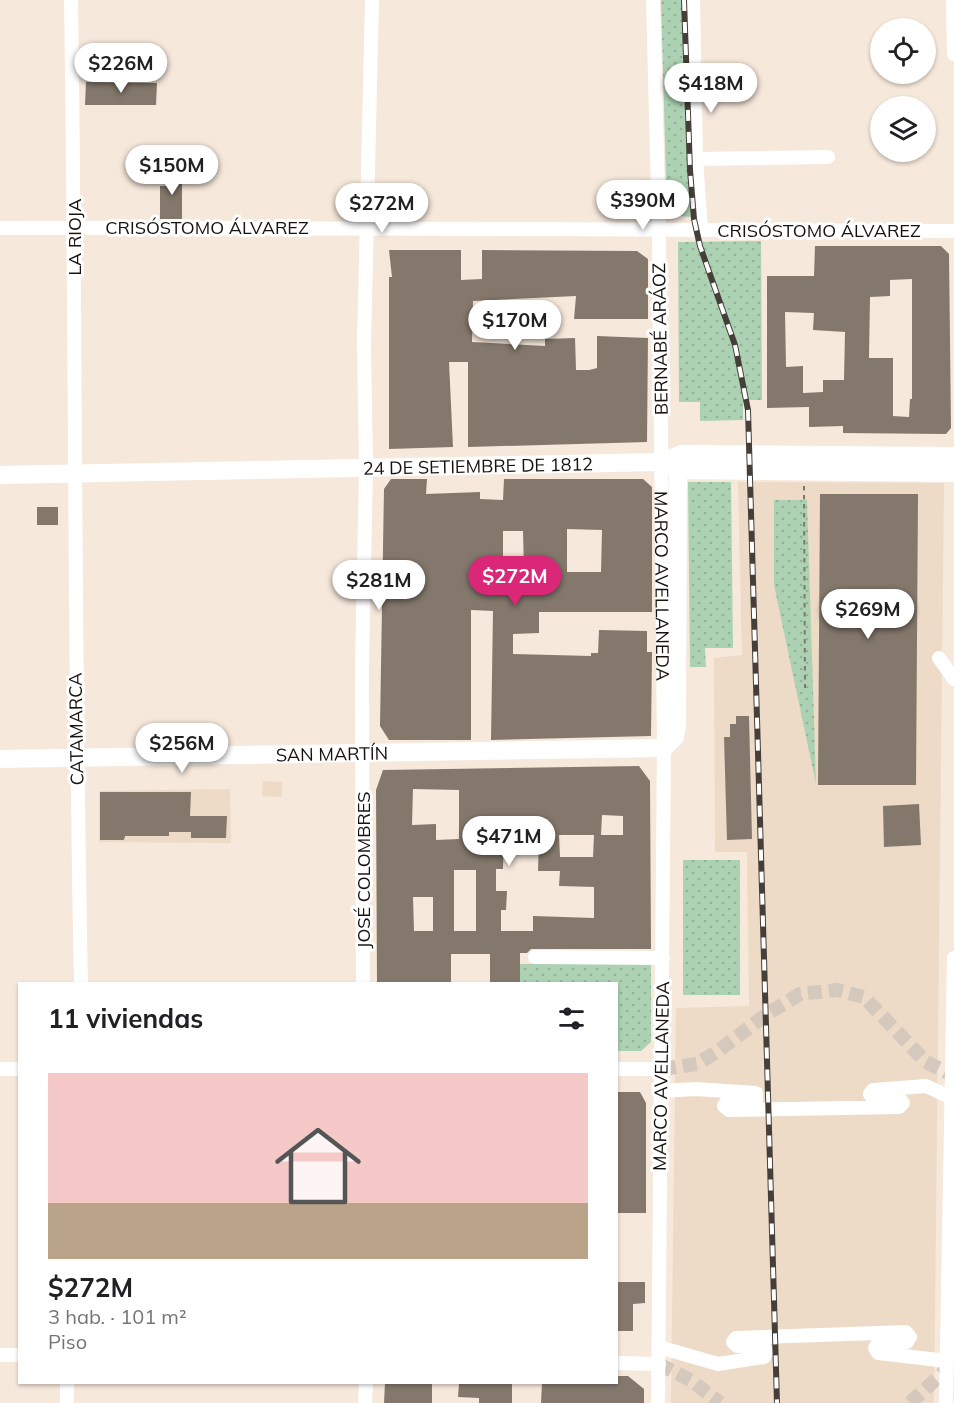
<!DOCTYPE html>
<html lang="es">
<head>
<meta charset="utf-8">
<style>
  :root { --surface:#fff; --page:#f2f2f2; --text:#202124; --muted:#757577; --accent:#db2777 }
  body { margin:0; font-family:Mulish,sans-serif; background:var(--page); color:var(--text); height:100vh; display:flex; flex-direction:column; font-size:22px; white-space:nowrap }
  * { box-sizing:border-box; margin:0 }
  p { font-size:20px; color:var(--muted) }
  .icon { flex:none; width:33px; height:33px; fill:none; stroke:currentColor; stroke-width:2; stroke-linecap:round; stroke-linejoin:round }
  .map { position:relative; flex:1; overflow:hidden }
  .side { position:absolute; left:18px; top:982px; width:600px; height:402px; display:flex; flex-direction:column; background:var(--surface); border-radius:0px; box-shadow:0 2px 4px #0004 }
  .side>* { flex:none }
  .tools { position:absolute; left:870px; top:18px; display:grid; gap:12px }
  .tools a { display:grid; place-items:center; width:66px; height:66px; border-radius:50%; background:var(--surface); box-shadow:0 2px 4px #0004; font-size:30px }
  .price { position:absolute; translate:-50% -51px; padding:0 14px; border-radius:21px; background:#fff; color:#222; font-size:20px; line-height:39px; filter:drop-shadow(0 2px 3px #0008) }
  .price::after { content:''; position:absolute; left:50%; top:36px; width:18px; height:14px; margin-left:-9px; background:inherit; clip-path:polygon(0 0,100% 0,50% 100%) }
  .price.selected { background:var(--accent); color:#fff }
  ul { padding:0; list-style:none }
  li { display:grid; align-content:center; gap:12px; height:318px; padding:0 30px }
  li span { display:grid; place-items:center; height:186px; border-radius:0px; color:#555 }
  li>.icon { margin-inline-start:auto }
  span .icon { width:108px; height:108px; fill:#fffc; stroke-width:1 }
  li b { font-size:26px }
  h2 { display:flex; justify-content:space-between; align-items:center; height:72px; padding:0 30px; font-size:26px }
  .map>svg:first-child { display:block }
  .built { fill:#eddac7 }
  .grass { fill:url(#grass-dots) }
  .building { fill:#84786c; fill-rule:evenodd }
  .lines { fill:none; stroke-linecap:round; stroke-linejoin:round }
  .minor-tunnel { stroke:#d5c8bc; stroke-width:14; stroke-dasharray:14 7; stroke-linecap:butt }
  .path { stroke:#7f766e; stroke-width:2; stroke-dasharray:4.5 4.5; stroke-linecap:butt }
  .minor { stroke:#fff; stroke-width:14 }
  .major { stroke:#fff; stroke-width:18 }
  .rail-casing { stroke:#463f39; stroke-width:6 }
  .rail { stroke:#fff; stroke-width:4; stroke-dasharray:11; stroke-linecap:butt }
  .labels { text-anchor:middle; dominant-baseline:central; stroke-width:6; stroke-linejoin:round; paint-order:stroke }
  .street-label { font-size:18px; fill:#17120e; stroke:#fff }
</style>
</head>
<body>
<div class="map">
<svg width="954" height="1403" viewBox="0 0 954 1403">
  <defs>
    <pattern id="grass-dots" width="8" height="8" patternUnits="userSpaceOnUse" patternTransform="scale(1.5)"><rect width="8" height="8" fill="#acd2b3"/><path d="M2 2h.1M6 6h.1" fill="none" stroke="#93b399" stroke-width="1.8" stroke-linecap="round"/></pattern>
  </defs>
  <rect width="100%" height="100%" fill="#f6e8db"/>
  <g class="built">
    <path d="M738,482L944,483L934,1403H671L676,1008L749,1006L747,852H715L714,658L742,655Z"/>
    <path d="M263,781L282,782V797L262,796Z"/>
    <path d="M230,789L231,843L99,842V791Z"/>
  </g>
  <g class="grass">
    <path d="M661,0H682L691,217L667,215Z"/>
    <path d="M761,241L762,400H743V420L700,421V402H679L678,242Z"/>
    <path d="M688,482H731L733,648H705L706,667H690Z"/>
    <path d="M774,500H807L816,784L774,585Z"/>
    <rect x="683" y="860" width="57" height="135"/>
    <path d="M651,963V1042L641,1051H617L616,984H520V964Z"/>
  </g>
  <g class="building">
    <path d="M86,82L157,83L156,105H85Z"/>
    <path d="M170,166H182V219H160V186H170Z"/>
    <path d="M815,246H941L949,254L951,428L946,434L843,433V426L809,427V407L767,408V276H814ZM912,279V399H910L909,417L893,416V358H869L870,297L890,296V280ZM785,312L814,313L813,330L845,332L844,380H823V392L803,393V366L786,367Z"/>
    <path d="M389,250H461V280L482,279V250L637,251L648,259V319H574L576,296L473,301L472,342L545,346V339L575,338L576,370H589L597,368V336L648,338L647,442L468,447V362H449L453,447L389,449V277H392Z"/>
    <path d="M391,479H427L426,494L480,492V499L503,500L504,479H643L652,487V612H539V633L513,634V654L591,656V653H598L599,630L647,631V652H652L651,736L491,740L493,611L471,610V740H389L380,726L384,489ZM567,529L602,530L601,572H567ZM503,531H523L524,572L503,571Z"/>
    <path d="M820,494H918L916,785H818Z"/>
    <rect x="37" y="507" width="21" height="18"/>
    <path d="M736,716H749L752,839L727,840L724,737H730V724H736Z"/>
    <path d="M639,766L650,781L651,949H531L527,953H520V984H490V954H451V984H377L376,790L383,770ZM413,789L459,790V839L436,840V824L412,825ZM602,815L623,816V835H601ZM504,834L539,835L538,871H560L559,886L594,887V918L533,916V931H501V910H506L507,891H496V869H503ZM559,835H594L593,857H560ZM454,870H476V931H454ZM413,897H433V931H414Z"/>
    <path d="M100,792H191L190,816H227L226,838H191V832H169V836H125L124,840H100Z"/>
    <path d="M919,804L921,845L884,847L883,806Z"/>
    <path d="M616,1092H640L646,1103V1213H616Z"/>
    <path d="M616,1282H645V1303L633,1304V1331H616Z"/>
    <path d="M616,1376H628L644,1389V1403H541L542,1383H616Z"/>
    <path d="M385,1383H432V1403H384Z"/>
    <path d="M459,1383H512V1403H479V1398L458,1397Z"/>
  </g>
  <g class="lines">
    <g class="minor-tunnel">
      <path d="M662,1069L697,1064L718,1051L767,1014L800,994L837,990L864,997L926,1062L952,1075"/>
      <path d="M659,1364L692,1381L720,1403"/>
      <path d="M910,1403L947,1369"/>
    </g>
    <path class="path" d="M804,486L805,688"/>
    <g class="minor">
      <path d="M71,0C76,328 74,656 81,984"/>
      <path id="s1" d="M653,0L659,231L664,748L658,1403"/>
      <path d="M693,0L696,159L701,230"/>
      <path d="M953,0L954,54"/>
      <path d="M696,159L828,157"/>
      <path d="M0,228C318,227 636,230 954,231"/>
      <path d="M939,658L954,679"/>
      <path d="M535,957L663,958"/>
      <path d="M363,984L362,668L366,468L364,344L372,0"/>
      <path d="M0,1069H20"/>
      <path d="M616,1069H662"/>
      <path d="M661,1091L696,1089L756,1093V1101H727L724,1106L729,1110L899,1107L903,1103L899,1098L872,1097L870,1094L873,1090L926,1086L950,1097"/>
      <path d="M659,1347L718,1364L764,1357L766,1352L764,1346H737L733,1342L736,1338L906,1332L910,1337L907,1342L878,1343L875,1348L878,1353L947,1361"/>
      <path d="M0,1355H20"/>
      <path d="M616,1363L659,1364"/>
      <path d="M67,1403V1383"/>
      <path d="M365,1403L366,1383"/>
      <path d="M946,1403L954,958"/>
    </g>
    <g class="major">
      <path d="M668,465L678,470L954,473"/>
      <path id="s2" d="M0,475L661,462L681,454L954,456"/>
      <path id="s3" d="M0,759L664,748L675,737L677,726L678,470"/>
    </g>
    <defs>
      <path id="rail" d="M684,0L690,170L694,219L700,246L735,345L748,410L777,1403"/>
    </defs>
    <use href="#rail" class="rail-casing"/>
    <use href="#rail" class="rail"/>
  </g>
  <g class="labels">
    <g class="street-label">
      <text x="207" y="227">CRISÓSTOMO ÁLVAREZ</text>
      <text x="819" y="230">CRISÓSTOMO ÁLVAREZ</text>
      <text transform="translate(74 237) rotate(-90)">LA RIOJA</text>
      <text transform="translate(660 339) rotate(-91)">BERNABÉ ARÁOZ</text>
      <text stroke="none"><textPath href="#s2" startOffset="478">24 DE SETIEMBRE DE 1812</textPath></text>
      <text stroke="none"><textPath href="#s1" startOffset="586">MARCO AVELLANEDA</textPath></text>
      <text transform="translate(76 729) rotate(-91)">CATAMARCA</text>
      <text stroke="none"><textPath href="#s3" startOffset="332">SAN MARTÍN</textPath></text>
      <text transform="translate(363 870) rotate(-90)">JOSÉ COLOMBRES</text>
      <text transform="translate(661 1076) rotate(-89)">MARCO AVELLANEDA</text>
    </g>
  </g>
</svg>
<div class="tools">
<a><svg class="icon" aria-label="locate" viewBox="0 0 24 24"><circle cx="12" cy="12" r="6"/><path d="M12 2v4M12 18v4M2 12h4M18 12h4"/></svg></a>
<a><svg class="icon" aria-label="layers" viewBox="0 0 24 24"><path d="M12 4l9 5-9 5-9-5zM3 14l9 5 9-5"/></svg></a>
</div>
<b class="price" style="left:121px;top:94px">$226M</b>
<b class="price" style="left:711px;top:114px">$418M</b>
<b class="price" style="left:172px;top:196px">$150M</b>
<b class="price" style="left:643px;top:231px">$390M</b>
<b class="price" style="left:382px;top:234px">$272M</b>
<b class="price" style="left:515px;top:351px">$170M</b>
<b class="price selected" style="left:515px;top:607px">$272M</b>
<b class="price" style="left:379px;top:611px">$281M</b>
<b class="price" style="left:868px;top:640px">$269M</b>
<b class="price" style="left:182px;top:774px">$256M</b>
<b class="price" style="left:509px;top:867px">$471M</b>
<section class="side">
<h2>11 viviendas<svg class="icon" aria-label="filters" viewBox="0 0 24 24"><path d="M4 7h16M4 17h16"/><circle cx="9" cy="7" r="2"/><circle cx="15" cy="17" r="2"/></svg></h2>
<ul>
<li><span style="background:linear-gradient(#f6c9c9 70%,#b9a48a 0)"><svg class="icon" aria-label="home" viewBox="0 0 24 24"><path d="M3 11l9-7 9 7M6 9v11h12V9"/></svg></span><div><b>$272M</b><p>3 hab. · 101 m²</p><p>Piso</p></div></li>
</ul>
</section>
</div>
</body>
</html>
